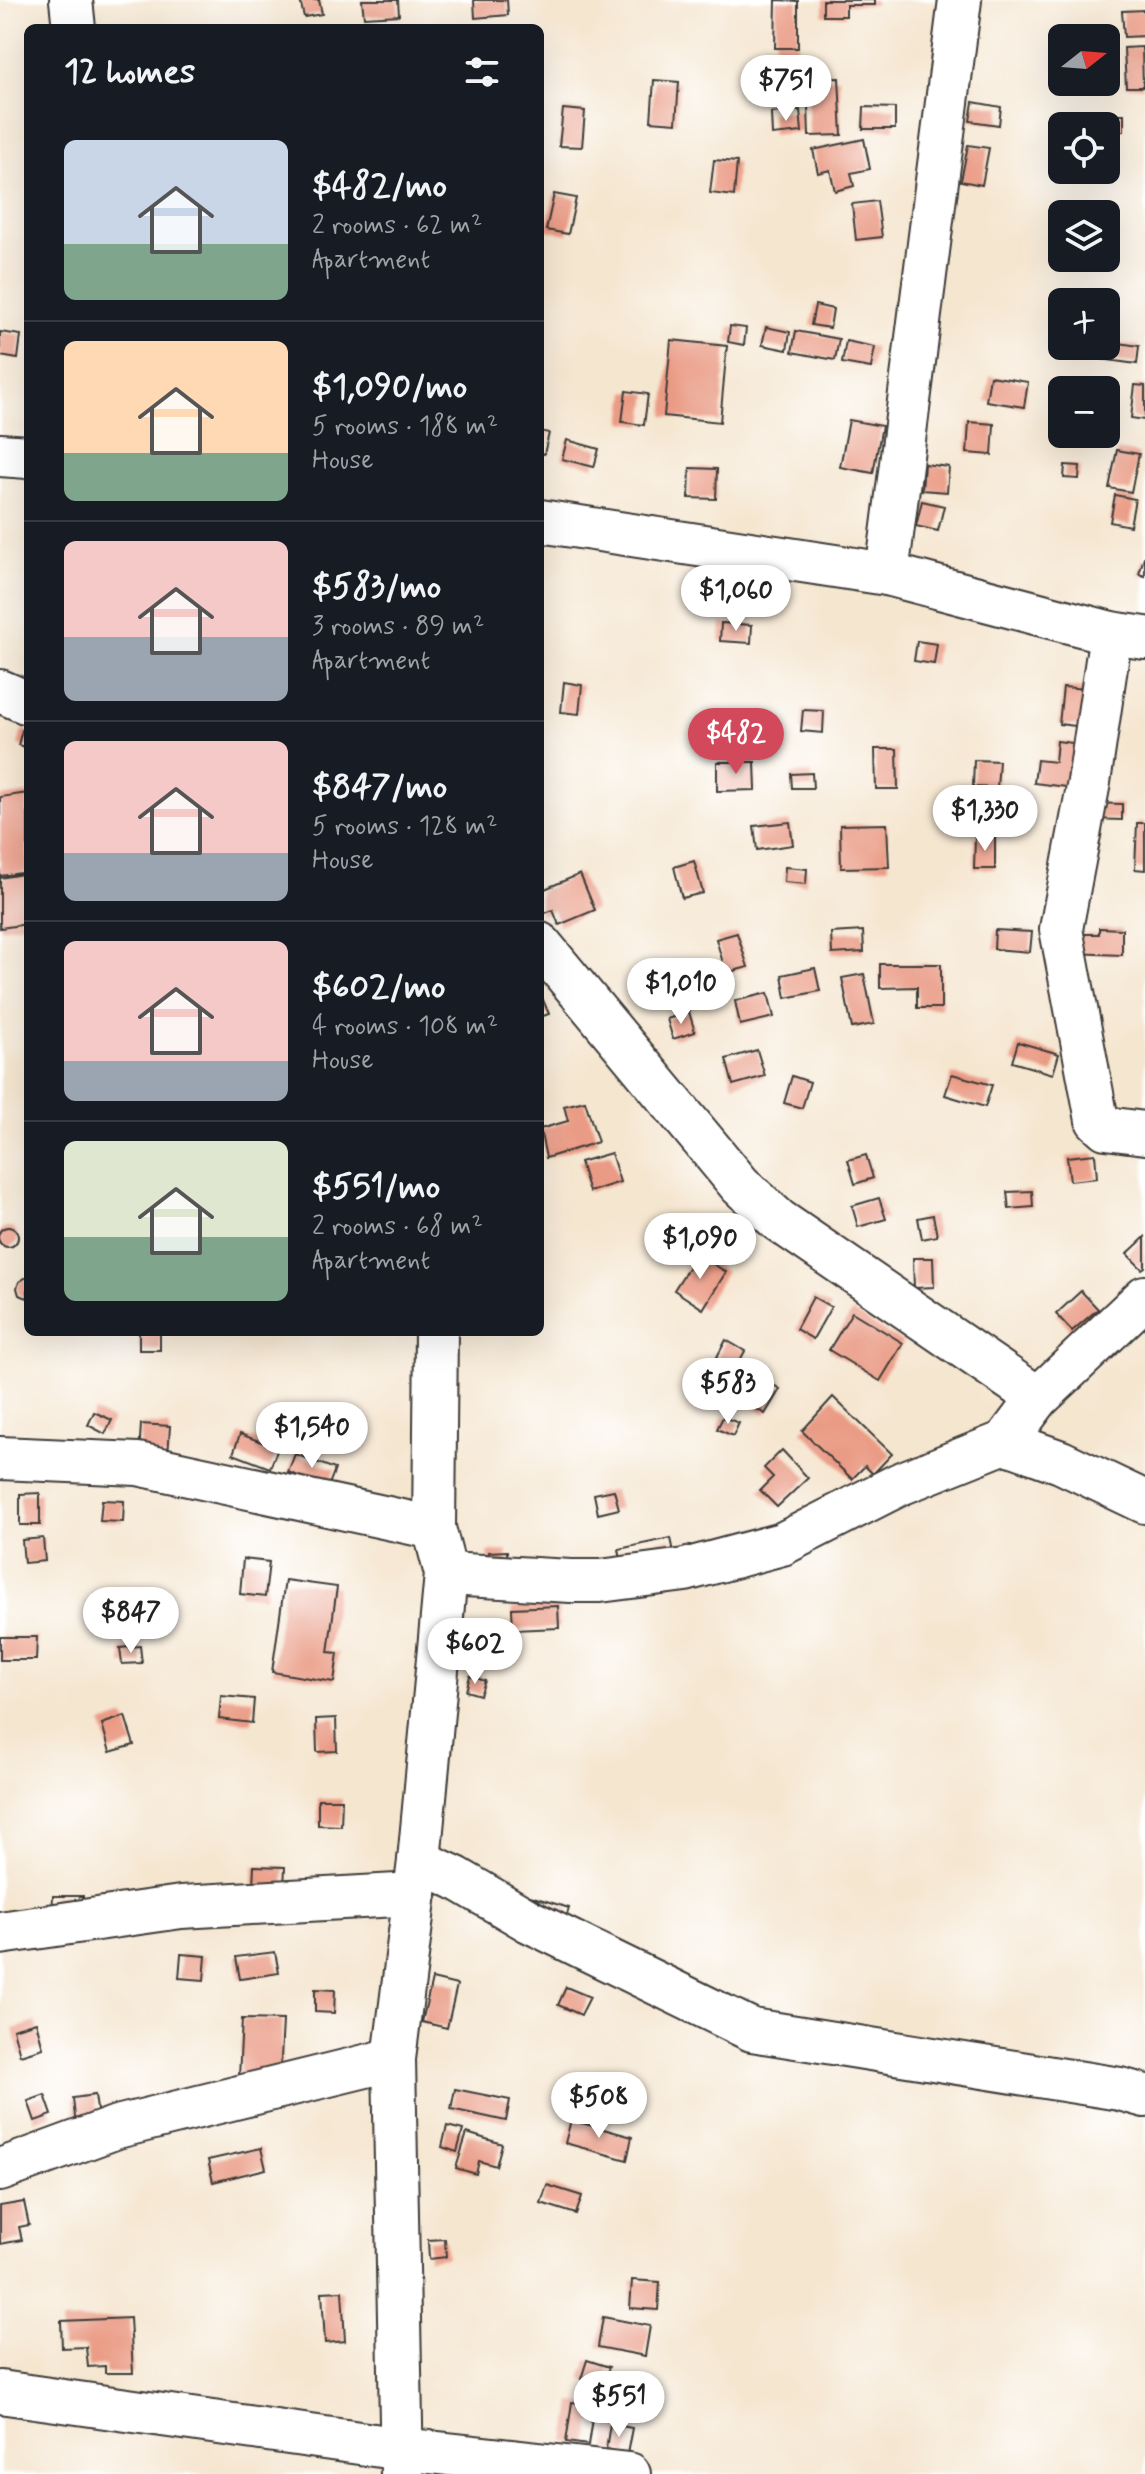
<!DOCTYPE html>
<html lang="en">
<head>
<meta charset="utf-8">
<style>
  :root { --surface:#171b24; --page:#242831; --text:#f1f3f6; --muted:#9ea1a6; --line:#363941; --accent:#d1495b }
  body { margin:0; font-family:Mynerve,sans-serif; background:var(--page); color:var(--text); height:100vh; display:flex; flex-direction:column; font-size:30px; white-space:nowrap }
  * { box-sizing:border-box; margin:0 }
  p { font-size:26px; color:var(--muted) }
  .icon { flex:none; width:44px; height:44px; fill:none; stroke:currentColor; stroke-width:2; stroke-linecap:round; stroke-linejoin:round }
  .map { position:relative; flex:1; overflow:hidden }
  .drawer { position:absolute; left:24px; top:24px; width:520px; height:1312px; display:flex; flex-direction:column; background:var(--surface); border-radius:12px; box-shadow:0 8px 32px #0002 }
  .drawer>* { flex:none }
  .needle { width:52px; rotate:73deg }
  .controls { position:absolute; left:1048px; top:24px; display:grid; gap:16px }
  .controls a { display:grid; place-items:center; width:72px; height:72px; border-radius:12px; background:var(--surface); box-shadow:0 8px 32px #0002; font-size:40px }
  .price { position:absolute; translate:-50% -68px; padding:0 18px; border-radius:28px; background:#fff; color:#222; font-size:26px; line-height:52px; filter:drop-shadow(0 2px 4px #0008) }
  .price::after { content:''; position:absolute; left:50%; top:48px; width:24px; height:18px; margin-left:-12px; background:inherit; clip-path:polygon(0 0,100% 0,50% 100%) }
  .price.on { background:var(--accent); color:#fff }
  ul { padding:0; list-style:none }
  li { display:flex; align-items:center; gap:24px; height:200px; padding:0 40px }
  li+li { border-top:2px solid var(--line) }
  li span { display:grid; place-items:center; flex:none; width:224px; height:160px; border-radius:12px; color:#555 }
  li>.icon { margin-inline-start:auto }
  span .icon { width:96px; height:96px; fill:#fffc; stroke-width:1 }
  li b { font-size:34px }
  h2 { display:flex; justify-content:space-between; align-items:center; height:96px; padding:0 40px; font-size:34px }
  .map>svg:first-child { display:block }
  .building { fill:#ea9b85 }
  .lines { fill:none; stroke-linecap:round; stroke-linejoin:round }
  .minor-casing { stroke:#3d3a37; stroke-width:46 }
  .minor { stroke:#fff; stroke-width:42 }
</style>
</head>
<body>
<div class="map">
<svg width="1145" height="2474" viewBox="0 0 1145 2474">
  <rect width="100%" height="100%" fill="#fff"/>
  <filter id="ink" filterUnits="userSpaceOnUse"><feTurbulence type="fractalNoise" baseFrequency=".0125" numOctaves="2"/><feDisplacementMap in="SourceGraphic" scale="16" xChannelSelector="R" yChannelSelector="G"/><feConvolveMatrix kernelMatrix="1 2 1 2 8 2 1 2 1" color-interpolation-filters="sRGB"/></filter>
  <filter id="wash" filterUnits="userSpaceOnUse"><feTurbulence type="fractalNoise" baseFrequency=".006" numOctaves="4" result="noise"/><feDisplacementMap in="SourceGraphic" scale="32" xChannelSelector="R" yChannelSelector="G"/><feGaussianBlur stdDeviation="1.8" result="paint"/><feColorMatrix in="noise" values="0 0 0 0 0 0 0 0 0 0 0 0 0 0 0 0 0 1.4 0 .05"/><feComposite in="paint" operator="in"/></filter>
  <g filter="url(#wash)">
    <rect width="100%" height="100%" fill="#f5e6d0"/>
    <g id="blocks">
      <g class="building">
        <path d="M300,0H319L322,14L304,17Z"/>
        <path d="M362,0H398L399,15L364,17Z"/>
        <path d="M474,0H507L508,15L475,18Z"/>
        <path d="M776,0L798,1V48H775Z"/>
        <path d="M823,0H875V5H846V16H823Z"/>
        <path d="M1145,10V36L1124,37L1122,11Z"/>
        <path d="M1142,47L1143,87H1126L1124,48Z"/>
        <path d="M839,78L842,135L809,136L807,79Z"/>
        <path d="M654,80L679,82L676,123L651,121Z"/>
        <path d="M973,102L1001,107L999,125L970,121Z"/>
        <path d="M864,107L895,108V129H863Z"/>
        <path d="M563,109L585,111L582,147L559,146Z"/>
        <path d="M800,110L802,132L772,135L771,113Z"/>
        <path d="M1098,114H1124V131H1106V126H1098Z"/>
        <path d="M864,139L870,169L851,173L854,186L835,191L830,170L818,173L813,150Z"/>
        <path d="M968,145L989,148L982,185L961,181Z"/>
        <path d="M714,160L737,162L734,196L710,193Z"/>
        <path d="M554,194L576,198L568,234L546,230Z"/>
        <path d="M877,201L882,237L856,240L852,204Z"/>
        <path d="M815,305L833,309L830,328L811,325Z"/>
        <path d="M730,326L746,328L744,345L728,342Z"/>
        <path d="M766,327L790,332L787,350L762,345Z"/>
        <path d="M796,331L839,339L835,360L792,352Z"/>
        <path d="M0,332L21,335L18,359L0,356Z"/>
        <path d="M671,340L727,346L720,422L664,416Z"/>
        <path d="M846,341L875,347L871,368L842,363Z"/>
        <path d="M1106,341L1139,346L1137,364L1100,359L1102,346H1106Z"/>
        <path d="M1066,346H1086L1085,353L1066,351Z"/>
        <path d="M990,376L1028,382L1024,407L986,401Z"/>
        <path d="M1135,385L1145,386V420L1131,418Z"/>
        <rect x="1053" y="388" width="9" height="40"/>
        <path d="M626,391L648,394L644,425L622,422Z"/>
        <path d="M849,420L882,426L873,473L840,467Z"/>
        <path d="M969,422L994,424L992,455L967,453Z"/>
        <path d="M540,431L549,433L544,454L540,453Z"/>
        <path d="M567,440L599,449L594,467L562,459Z"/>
        <path d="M1117,450L1139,454L1131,492L1109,488Z"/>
        <path d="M924,464L949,467L947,492L922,490Z"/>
        <path d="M1065,465L1080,466L1079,479L1064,478Z"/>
        <path d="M690,468L717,469L716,499L689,498Z"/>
        <path d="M1115,495L1135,499L1130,526L1110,522Z"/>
        <path d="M922,501L944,506L938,531L916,526Z"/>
        <path d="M1144,557H1145V576L1139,574Z"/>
        <path d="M721,623L752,625L751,643L720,641Z"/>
        <path d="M917,641L937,644L934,664L914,661Z"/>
        <path d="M564,682L582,685L579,714L561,712Z"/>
        <path d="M1063,687L1087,689L1084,727L1059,724Z"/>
        <path d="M803,710L824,711L823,733L801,731Z"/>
        <path d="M22,730L28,731V748L18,745Z"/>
        <path d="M1057,741L1080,744L1074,788L1034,783L1037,760L1055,762Z"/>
        <path d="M875,749H897L898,789H876Z"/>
        <path d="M974,760L999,761L997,788L973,787Z"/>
        <path d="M717,762H755L756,790L717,791Z"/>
        <path d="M812,773L813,788H792L791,774Z"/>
        <path d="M28,793V872L0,876V797Z"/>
        <path d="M1019,797L1021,816L983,817L982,799Z"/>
        <path d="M1090,803L1122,804V820L1090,819Z"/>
        <path d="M790,822L793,845L757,850L754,826Z"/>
        <path d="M1137,823H1145V870L1135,869Z"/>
        <path d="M887,824L889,867L841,868L840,825Z"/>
        <path d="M975,837H995V869H974Z"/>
        <path d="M694,861L703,893L682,898L674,867Z"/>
        <path d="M785,867L807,869L806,884L784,882Z"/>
        <path d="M28,873V924L0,928V878Z"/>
        <path d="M580,874L595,910L559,925L553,910L540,915V891Z"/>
        <path d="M1099,928L1122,929V955L1073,953V934H1099Z"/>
        <path d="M995,930L1032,932L1030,952L994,949Z"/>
        <path d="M863,931L864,952L832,954L831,933Z"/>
        <path d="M737,933L748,967L726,973L716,939Z"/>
        <path d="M880,964H941V1008H917V987L880,988Z"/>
        <path d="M815,968L820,991L786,998L782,975Z"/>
        <path d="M864,974L874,1024L852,1028L842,978Z"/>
        <path d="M540,993L549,1014L540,1017Z"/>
        <path d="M768,993L774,1017L740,1025L735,1001Z"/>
        <path d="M689,1012L695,1032L673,1039L667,1019Z"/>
        <path d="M1018,1042L1059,1054L1053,1074L1012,1062Z"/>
        <path d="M757,1050L765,1076L733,1085L726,1059Z"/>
        <path d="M952,1074L992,1085L985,1107L945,1095Z"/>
        <path d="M792,1076L810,1082L802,1108L784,1103Z"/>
        <path d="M585,1101L598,1142L546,1158L540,1129L568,1121L564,1106Z"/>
        <path d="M611,1153L620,1182L589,1192L580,1162Z"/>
        <path d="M1095,1154L1097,1178L1070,1181L1067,1157Z"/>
        <path d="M866,1155L873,1178L855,1184L848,1160Z"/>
        <path d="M1032,1191L1033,1207L1009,1209L1007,1192Z"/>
        <path d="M879,1198L886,1219L858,1227L852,1206Z"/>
        <path d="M933,1215L937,1236L922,1239L918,1218Z"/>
        <circle cx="8" cy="1237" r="10"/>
        <path d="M1145,1237V1267L1142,1269L1127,1254Z"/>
        <path d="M697,1254L726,1272L703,1309L674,1290Z"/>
        <path d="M913,1258H933L934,1287L914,1288Z"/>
        <path d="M25,1278H28V1298L19,1295L17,1288L19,1282Z"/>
        <path d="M1081,1291L1098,1309L1072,1331L1056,1314Z"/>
        <path d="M813,1297L831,1307L813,1339L796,1329Z"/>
        <path d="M852,1312L903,1343L880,1381L829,1350Z"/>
        <rect x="139" y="1332" width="21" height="18"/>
        <path d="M726,1340L745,1351L729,1380L710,1370Z"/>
        <path d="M761,1377L780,1389L765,1414L747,1403Z"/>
        <path d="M833,1397L892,1454L873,1474L865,1466L852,1479L802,1431Z"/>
        <path d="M94,1412L112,1420L105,1434L88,1425Z"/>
        <path d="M723,1417L739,1423L733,1436L717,1429Z"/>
        <path d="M141,1424L170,1426L168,1457L139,1455Z"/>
        <path d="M240,1434L278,1448L270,1468L233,1454Z"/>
        <path d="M782,1450L808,1478L777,1507L760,1490L773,1477L764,1468Z"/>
        <path d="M295,1454L335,1469L328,1487L288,1472Z"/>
        <path d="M614,1490L619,1509L598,1514L594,1494Z"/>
        <path d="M40,1493V1525H20V1494Z"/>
        <path d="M102,1500L124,1501L123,1522L100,1521Z"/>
        <path d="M43,1538L45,1561L24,1563L22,1540Z"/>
        <path d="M671,1538L676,1562L623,1572L619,1549Z"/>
        <path d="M507,1551L508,1569L489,1570L488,1552Z"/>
        <path d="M243,1559L269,1562L265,1597L240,1594Z"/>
        <path d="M285,1580L337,1587L328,1652L338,1653L334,1682L272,1672Z"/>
        <path d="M558,1606L559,1628L513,1630L512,1608Z"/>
        <path d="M0,1637H37L36,1660H0Z"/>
        <path d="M140,1646L142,1663L122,1664L120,1648Z"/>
        <path d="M470,1676L485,1681L480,1695L466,1691Z"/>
        <path d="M221,1696L254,1699L252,1723L219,1719Z"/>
        <path d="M125,1716L134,1745L110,1752L102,1724Z"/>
        <path d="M336,1718L337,1751L317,1752L316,1719Z"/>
        <path d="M318,1799H342L341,1826L318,1825Z"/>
        <path d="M254,1866L285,1867L284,1887L253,1885Z"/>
        <path d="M53,1896H83V1915L52,1914Z"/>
        <path d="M530,1896L569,1908L563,1928L524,1916Z"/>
        <path d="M275,1952L279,1973L240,1979L236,1957Z"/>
        <path d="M181,1954L206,1956L204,1980L179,1978Z"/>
        <path d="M432,1979L457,1985L447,2028L422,2022Z"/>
        <path d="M566,1987L590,1997L581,2015L558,2005Z"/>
        <path d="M315,1989L335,1990L334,2013L315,2012Z"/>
        <path d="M242,2019L283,2020L280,2078L239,2077Z"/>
        <path d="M36,2022L43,2048L20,2055L13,2029Z"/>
        <path d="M455,2089L510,2100L506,2121L451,2109Z"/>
        <path d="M45,2095L52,2115L35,2121L28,2101Z"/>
        <path d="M95,2095L99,2124L76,2127L73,2098Z"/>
        <path d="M571,2120L632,2137L627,2160L565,2143Z"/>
        <path d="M447,2126L463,2130L457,2152L442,2147Z"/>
        <path d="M467,2133L502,2144L496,2166L479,2161L476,2174L456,2168Z"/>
        <path d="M261,2148L266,2169L213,2182L208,2160Z"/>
        <path d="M547,2185L582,2196L576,2214L541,2203Z"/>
        <path d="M24,2202L29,2225L19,2227L22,2240L0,2244V2206Z"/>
        <path d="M445,2239L446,2257L429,2259L428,2240Z"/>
        <path d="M632,2280L660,2282L658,2310L630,2308Z"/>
        <path d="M342,2291L345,2341L325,2343L322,2292Z"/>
        <path d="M603,2317L650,2326L645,2356L598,2347Z"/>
        <path d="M130,2318L133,2373H105V2366L88,2367L86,2347L62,2348L61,2321Z"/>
        <path d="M587,2360L609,2367L603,2386L581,2379Z"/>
        <path d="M572,2402L594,2405L588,2445L566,2442Z"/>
        <path d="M610,2424L632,2428L627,2454L606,2449Z"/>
      </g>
    </g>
  </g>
  <g filter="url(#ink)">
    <use href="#blocks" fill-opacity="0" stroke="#3d3a37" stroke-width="2"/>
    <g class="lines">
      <defs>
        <g id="minor">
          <path d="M71,0L74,28"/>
          <path d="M0,455L28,457"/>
          <path d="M540,521L887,574L1111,633L1145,638"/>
          <path d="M887,574L960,0"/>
          <path d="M1111,633L1089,782L1061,929L1097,1120L1106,1128L1145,1133"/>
          <path d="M0,691L28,703"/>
          <path d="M540,944L740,1185L778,1220L1038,1398"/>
          <path d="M1005,1442L1061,1462L1145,1502"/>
          <path d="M0,1458L138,1464L434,1528"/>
          <path d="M446,1574L571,1581H600L685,1570L782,1544L900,1484L1005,1442L1038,1398L1145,1297"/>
          <path d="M419,1861L456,1878L529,1921L752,2030L1120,2089L1145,2096"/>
          <path d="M0,1933L181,1907L415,1894"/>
          <path d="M0,2170L117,2127L394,2059"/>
          <path d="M0,2392L402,2449L629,2474"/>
          <path d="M402,2474L394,2059L419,1861L446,1574L434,1528L436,1332"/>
        </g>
      </defs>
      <use href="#minor" class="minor-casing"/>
      <use href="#minor" class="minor"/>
    </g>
  </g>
</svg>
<div class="controls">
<a><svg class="needle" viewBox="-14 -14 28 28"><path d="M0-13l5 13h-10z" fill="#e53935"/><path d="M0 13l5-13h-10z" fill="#9ea1a6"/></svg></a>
<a><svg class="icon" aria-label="locate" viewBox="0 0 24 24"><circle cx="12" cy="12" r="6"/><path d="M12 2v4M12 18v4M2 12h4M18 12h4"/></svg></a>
<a><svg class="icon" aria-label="layers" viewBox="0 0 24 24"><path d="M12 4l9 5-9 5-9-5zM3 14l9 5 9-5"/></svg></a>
<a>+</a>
<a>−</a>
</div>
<b class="price" style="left:786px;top:123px">$751</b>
<b class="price" style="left:736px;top:633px">$1,060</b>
<b class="price on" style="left:736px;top:776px">$482</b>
<b class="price" style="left:985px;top:853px">$1,330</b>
<b class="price" style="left:681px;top:1026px">$1,010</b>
<b class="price" style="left:700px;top:1281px">$1,090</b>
<b class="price" style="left:728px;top:1426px">$583</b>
<b class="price" style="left:312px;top:1470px">$1,540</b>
<b class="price" style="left:131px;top:1655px">$847</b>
<b class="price" style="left:475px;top:1686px">$602</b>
<b class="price" style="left:599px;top:2140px">$508</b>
<b class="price" style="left:619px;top:2439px">$551</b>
<section class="drawer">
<h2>12 homes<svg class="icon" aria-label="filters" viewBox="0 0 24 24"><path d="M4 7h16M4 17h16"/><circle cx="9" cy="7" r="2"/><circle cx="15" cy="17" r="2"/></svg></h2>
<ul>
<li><span style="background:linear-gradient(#c9d6e8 65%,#7fa58c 0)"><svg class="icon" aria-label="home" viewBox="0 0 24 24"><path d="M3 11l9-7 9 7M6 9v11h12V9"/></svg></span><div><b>$482/mo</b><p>2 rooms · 62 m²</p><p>Apartment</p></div></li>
<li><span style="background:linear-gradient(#ffd9b3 70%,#7fa58c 0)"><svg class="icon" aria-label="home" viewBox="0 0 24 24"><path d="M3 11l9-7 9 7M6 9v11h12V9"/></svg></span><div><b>$1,090/mo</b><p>5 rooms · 188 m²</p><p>House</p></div></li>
<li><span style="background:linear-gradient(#f6c9c9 60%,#9aa5b1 0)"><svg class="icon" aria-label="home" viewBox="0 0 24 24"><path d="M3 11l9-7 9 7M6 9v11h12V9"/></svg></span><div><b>$583/mo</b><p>3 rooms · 89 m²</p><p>Apartment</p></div></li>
<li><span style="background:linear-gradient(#f6c9c9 70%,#9aa5b1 0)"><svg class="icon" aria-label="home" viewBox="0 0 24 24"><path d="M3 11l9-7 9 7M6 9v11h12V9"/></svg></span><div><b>$847/mo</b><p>5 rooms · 128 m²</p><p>House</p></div></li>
<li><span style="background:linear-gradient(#f6c9c9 75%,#9aa5b1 0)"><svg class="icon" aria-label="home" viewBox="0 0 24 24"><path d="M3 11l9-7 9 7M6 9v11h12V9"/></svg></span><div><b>$602/mo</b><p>4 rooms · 108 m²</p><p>House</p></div></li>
<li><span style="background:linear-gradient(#dfe7d0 60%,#7fa58c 0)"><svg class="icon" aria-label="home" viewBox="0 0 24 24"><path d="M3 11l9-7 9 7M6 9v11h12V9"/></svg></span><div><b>$551/mo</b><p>2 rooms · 68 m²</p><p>Apartment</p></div></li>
</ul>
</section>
</div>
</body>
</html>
